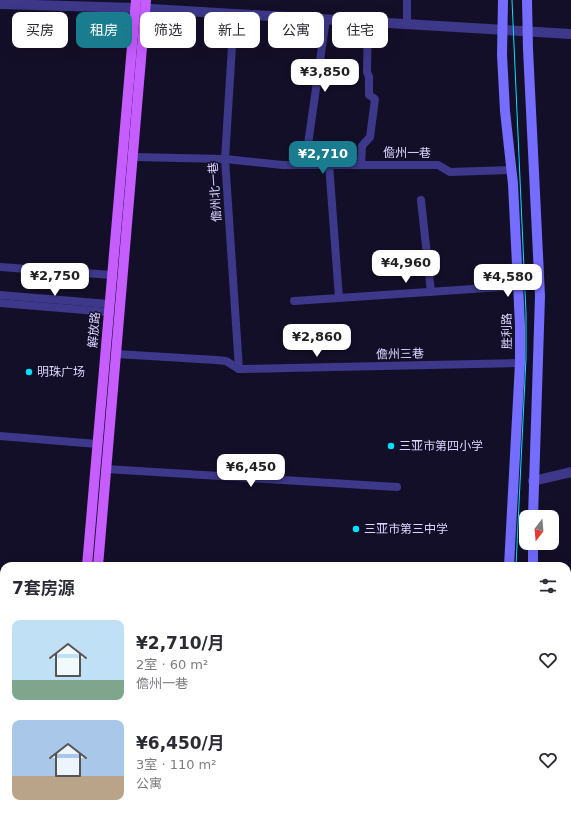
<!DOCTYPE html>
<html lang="zh">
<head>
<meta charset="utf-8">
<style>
  :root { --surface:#fff; --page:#f7f7f7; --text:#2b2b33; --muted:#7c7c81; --accent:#197d8f }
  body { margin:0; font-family:"DejaVu Sans","Noto Sans SC",sans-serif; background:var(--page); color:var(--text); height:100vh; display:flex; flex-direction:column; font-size:15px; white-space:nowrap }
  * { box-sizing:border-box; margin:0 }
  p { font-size:13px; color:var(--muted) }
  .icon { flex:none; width:22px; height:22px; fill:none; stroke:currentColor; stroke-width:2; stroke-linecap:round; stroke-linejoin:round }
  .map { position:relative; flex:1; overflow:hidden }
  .side { position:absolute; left:0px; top:562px; width:571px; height:256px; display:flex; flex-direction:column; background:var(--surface); border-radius:12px 12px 0 0; box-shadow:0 4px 16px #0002 }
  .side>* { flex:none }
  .top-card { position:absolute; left:12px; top:12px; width:547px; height:36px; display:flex; gap:8px }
  .needle { width:26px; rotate:196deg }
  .fabs { position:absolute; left:519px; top:510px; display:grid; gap:8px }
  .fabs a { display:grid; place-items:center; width:40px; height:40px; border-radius:8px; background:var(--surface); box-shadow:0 4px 16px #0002; font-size:20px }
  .price { position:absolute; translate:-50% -34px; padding:0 9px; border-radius:8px; background:#fff; color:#222; font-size:13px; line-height:26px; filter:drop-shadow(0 1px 2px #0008) }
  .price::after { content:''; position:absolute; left:50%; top:24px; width:12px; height:9px; margin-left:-6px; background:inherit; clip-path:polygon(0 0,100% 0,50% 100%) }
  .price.on { background:var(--accent); color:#fff }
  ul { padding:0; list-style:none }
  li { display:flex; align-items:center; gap:12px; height:100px; padding:0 12px }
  li span { display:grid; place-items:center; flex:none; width:112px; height:80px; border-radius:8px; color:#555 }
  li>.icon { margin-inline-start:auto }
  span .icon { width:48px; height:48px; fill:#fffc; stroke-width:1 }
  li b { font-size:17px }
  h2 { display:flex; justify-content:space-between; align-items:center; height:48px; padding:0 12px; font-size:17px }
  .tag { padding:0 14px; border-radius:8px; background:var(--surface); box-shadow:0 4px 16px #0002; font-size:14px; line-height:36px }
  .tag.on { background:var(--accent); color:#fff }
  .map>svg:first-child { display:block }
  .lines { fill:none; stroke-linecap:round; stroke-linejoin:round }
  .minor { stroke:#3d3889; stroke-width:8 }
  .tertiary { stroke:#3d3889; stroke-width:10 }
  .secondary { stroke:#746dff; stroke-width:10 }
  .primary { stroke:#c65dff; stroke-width:10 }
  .tram { stroke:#02e1ff; stroke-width:1 }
  .poi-dot { fill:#02e1ff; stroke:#140f28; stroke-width:1.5 }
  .labels { text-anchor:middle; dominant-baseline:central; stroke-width:3; stroke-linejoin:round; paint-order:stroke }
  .street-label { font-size:12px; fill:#dcd6ff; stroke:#140f28 }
  .poi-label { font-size:12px; fill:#dcd6ff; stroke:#140f28; text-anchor:start }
</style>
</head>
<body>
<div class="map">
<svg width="571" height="818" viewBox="0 0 571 818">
  <rect width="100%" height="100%" fill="#140f28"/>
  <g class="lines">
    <g class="minor">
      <path d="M234,14L225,159L239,369"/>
      <path d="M407,24V0"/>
      <path d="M133,157L225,159L283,165H438L450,172L512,170"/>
      <path d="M329,164L339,298"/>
      <path d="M361,164L362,146L370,137L375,99L369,95V77L367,72L368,21"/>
      <path d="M305,165L326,19"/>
      <path d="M421,200L431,292"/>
      <path d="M0,267L112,275"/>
      <path d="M0,295L109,304"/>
      <path d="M294,301L519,286"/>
      <path d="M0,303L109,312"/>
      <path d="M116,354L216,360L226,361L239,369L520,363"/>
      <path d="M0,436L97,444"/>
      <path d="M106,469L397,487"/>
    </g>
    <g class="tertiary">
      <path d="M0,4L135,8L571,34"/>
      <path d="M533,481L571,472"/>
    </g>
    <g class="secondary">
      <path d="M503,0L502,55L505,111L513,184L520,325V363L509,566"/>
      <path d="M527,0L528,49L540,296L533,517"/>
      <path d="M533,543V566"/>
      <path d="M567,633L571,632"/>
      <path d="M567,641L571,640"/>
      <path d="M0,802L4,800"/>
      <path d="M0,812L4,811"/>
      <path d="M513,814L514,818"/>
      <path d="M533,814L534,818"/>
    </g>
    <g class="primary">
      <path d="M87,566L136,0"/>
      <path d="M98,566L146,0"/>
      <path d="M79,814L80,818"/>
      <path d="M94,814L95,818"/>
    </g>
    <g class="tram">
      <path d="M512,0L526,313V358L516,566"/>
      <path d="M522,814L523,818"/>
    </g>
  </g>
  <g class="poi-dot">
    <circle cx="29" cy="372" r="4"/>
    <circle cx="391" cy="446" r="4"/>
    <circle cx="356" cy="529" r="4"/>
  </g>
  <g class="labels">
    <g class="street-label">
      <text x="407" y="153">儋州一巷</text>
      <text transform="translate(215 192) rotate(-94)">儋州北一巷</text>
      <text transform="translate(94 330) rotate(-85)">解放路</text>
      <text transform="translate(507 331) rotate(-91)">胜利路</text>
      <text transform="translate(400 354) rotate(-1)">儋州三巷</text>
    </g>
    <g class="poi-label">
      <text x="37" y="372">明珠广场</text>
      <text x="399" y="446">三亚市第四小学</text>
      <text x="364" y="529">三亚市第三中学</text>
    </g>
  </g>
</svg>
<div class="fabs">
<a><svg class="needle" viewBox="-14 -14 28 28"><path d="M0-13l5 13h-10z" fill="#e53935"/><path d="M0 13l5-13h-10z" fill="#7c7c81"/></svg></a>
</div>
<b class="price" style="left:325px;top:93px">¥3,850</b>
<b class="price on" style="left:323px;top:175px">¥2,710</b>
<b class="price" style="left:406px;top:284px">¥4,960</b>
<b class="price" style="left:55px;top:297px">¥2,750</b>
<b class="price" style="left:508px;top:298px">¥4,580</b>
<b class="price" style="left:317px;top:358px">¥2,860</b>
<b class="price" style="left:251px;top:488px">¥6,450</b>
<div class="top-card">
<a class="tag">买房</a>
<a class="tag on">租房</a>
<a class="tag">筛选</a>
<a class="tag">新上</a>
<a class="tag">公寓</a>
<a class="tag">住宅</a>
</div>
<section class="side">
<h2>7套房源<svg class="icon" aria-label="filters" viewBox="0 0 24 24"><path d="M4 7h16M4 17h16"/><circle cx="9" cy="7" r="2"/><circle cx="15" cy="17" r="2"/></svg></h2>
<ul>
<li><span style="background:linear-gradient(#bfe0f5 75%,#7fa58c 0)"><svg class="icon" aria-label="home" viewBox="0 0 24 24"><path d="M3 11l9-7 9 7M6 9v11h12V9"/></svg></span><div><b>¥2,710/月</b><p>2室 · 60 m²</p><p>儋州一巷</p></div><svg class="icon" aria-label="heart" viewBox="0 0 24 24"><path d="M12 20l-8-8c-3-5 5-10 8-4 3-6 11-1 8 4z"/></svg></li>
<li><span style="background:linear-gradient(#a9c7e8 70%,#b9a48a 0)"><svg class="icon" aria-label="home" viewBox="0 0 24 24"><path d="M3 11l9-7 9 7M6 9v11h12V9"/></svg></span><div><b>¥6,450/月</b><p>3室 · 110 m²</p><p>公寓</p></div><svg class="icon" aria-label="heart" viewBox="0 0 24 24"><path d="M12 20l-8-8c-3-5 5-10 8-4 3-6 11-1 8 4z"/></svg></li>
</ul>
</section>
</div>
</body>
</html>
